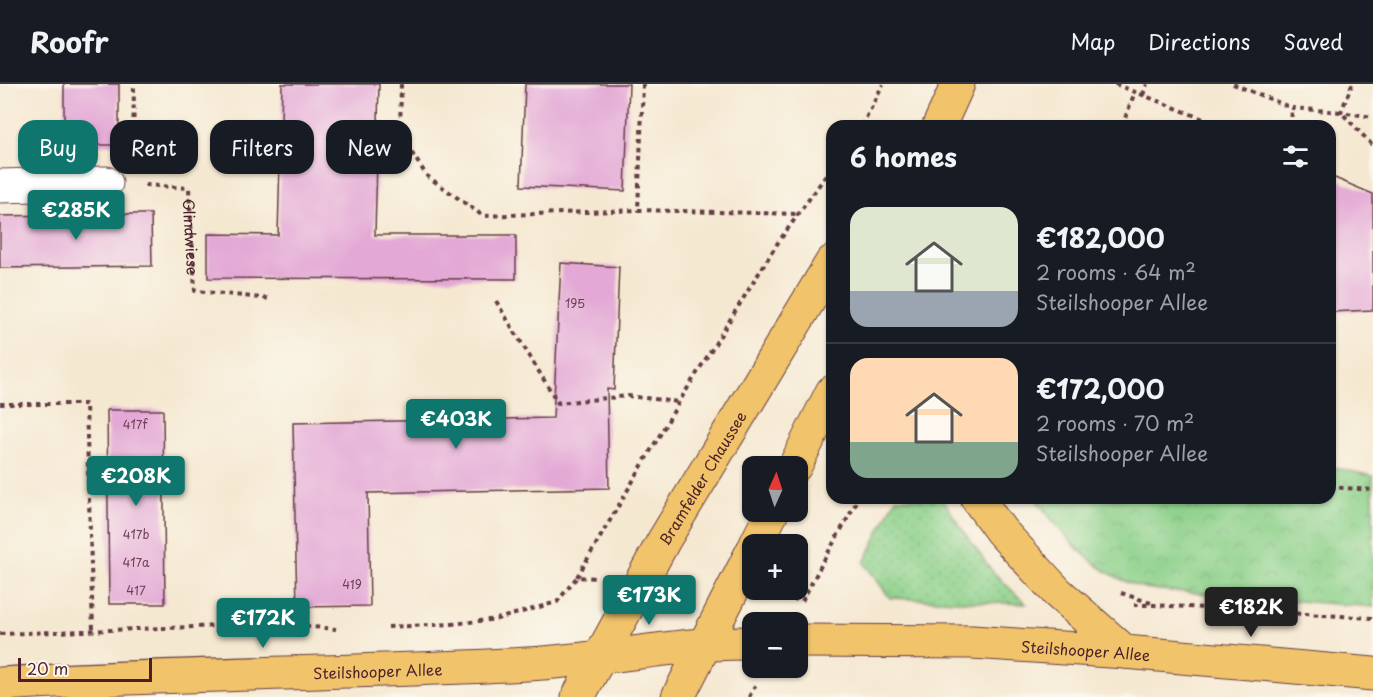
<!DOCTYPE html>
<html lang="en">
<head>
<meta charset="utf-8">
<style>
  :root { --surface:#171b24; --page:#20242c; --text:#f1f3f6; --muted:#9ea1a6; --line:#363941; --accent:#0f766e }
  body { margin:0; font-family:"Playpen Sans",sans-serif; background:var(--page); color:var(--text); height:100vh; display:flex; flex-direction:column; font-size:22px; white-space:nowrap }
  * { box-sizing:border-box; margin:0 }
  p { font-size:20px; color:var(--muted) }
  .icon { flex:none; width:33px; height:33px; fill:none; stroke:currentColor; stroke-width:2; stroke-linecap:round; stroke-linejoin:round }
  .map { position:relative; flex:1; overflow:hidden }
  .drawer { position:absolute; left:826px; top:36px; width:510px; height:384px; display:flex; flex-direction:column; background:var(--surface); border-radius:18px; box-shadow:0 2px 4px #0004 }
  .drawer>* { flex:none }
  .top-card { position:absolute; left:18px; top:36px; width:570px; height:54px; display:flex; gap:12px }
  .needle { width:39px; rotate:3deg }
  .buttons { position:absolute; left:742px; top:372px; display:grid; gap:12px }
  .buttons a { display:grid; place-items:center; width:66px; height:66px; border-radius:12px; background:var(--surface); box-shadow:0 2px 4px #0004; font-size:30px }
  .scale { position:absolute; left:18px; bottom:15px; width:134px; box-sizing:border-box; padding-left:6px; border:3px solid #4a1f2b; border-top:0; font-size:16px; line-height:21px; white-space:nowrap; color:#4a1f2b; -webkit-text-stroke:4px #fbf7ec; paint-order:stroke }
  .price { position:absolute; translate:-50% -51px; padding:0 14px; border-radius:6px; background:var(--accent); color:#fff; font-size:20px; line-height:39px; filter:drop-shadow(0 2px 3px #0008) }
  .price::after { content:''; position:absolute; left:50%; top:36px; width:18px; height:14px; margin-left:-9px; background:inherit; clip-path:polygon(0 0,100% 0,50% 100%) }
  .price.active { background:#222; color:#fff }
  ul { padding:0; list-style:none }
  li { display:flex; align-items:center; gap:18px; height:150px; padding:0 24px }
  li+li { border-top:2px solid var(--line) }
  li span { display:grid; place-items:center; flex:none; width:168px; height:120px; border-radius:18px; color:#555 }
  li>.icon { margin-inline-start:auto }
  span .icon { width:72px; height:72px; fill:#fffc; stroke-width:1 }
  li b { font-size:26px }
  h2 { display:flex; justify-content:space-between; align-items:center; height:72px; padding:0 24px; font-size:26px }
  .pill { padding:0 21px; border-radius:18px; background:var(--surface); box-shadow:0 2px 4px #0004; font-size:21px; line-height:54px }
  .pill.active { background:var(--accent); color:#fff }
  header { display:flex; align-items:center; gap:36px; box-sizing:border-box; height:84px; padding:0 30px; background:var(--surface); border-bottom:2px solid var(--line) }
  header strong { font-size:28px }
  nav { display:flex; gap:33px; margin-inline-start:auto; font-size:21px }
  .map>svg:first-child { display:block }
  .grass { fill:url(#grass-dots); stroke:#6a785a; stroke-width:1.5 }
  .park { fill:url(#park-crowns); stroke:#6a785a; stroke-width:1.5 }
  .building { fill:#e3a8d5 }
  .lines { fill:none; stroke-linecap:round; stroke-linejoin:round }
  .minor-casing { stroke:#643d44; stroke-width:35 }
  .major-casing { stroke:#643d44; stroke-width:35 }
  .path { stroke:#643d44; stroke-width:4; stroke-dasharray:4.5 4.5; stroke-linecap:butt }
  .minor { stroke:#fff; stroke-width:33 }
  .major { stroke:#f1c36a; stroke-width:33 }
  .labels { text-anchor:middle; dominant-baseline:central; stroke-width:5; stroke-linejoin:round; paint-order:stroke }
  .number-label { font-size:12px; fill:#704156 }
  .street-label { font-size:15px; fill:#4a1f2b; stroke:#fbf7ec }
</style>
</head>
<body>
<header>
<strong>Roofr</strong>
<nav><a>Map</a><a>Directions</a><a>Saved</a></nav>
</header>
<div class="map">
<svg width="1373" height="613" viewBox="0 0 1373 613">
  <defs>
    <pattern id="grass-dots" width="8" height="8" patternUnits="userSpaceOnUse" patternTransform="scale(1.5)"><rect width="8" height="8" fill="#8bd089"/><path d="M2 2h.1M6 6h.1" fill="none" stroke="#79b276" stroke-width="1.8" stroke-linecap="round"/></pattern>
    <pattern id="park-crowns" width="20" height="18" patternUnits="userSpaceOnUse" patternTransform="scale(1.5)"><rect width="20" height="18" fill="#8bd089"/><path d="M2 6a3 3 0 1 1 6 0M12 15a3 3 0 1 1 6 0" fill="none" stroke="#79b276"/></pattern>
  </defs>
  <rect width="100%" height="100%" fill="#fbf7ec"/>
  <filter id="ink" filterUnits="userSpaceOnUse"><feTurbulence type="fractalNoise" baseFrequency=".0167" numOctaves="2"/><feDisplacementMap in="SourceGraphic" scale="12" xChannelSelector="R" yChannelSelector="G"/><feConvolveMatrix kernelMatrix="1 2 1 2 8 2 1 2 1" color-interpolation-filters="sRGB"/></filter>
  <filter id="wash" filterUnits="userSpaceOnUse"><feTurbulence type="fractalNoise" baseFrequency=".008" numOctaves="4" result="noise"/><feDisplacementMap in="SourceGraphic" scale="24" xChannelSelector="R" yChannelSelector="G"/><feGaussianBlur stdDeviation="1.35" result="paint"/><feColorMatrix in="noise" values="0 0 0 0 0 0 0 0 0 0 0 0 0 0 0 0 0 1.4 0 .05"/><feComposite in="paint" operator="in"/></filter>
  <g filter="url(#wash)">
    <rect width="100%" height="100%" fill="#f5e8d1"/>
    <path class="grass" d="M896,414H942L959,441L992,487L1026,520L890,514L864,479Z"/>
    <path class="park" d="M1331,383L1373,392V523L1158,506C1151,505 1143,504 1135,501C1092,487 1061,449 1035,414H1330Z"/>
    <g id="blocks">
      <g class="building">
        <rect x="64" y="0" width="55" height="61"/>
        <path d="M282,0H379L375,151H516V195L208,194V150L278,151Z"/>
        <path d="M525,0H629L625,107L521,102Z"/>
        <path d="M1330,92L1373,110V226L1330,228Z"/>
        <path d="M122,130H151L152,182L0,184V132Z"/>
        <path d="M561,179L619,183L614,306L607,305L609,404L368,409L370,522L297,523L293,339L553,334Z"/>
        <path d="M107,326H163L165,520H109Z"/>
      </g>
    </g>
  </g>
  <g filter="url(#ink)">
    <use href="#blocks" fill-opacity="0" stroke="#643d44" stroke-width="1.5"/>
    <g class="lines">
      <defs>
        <path id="minor" d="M0,102L106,99"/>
        <g id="major">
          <path d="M939,42L958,0"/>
          <path d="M795,382L832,308"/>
          <path d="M977,414L1001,447L1058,509L1125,568"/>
          <path d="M756,460L772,428"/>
          <path id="s2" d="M798,557L972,558L1125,568L1373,590"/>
          <path id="s3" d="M0,600C175,589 351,590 527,580C586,577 644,566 703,561C720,559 736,559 753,559"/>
          <path id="s4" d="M578,613L664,456L832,178"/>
          <path d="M678,613L753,466"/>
        </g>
      </defs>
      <use href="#minor" class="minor-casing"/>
      <use href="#major" class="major-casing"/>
      <g class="path">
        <path d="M401,0L400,51L427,92L483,132L638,126"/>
        <path d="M643,0L638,126L798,130"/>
        <path d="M1115,0L1221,42"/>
        <path d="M1233,0L1292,24L1341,28L1373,62"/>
        <path d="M1352,0L1341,28L1373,33"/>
        <path d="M1143,11L1147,0"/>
        <path d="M862,42L883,0"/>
        <path d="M1122,42L1135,8"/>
        <path d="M1197,42L1200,34"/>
        <path d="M1291,42L1292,24"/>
        <path d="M133,71L134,0"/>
        <path id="s1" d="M145,101L189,104L195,207L272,215"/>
        <path d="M496,217L558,319L628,312L679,318"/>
        <path d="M0,320H86L93,546"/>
        <path d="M1330,403L1373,406"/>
        <path d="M577,493L679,318L777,160L832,83"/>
        <path d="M1121,509L1151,519"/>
        <path d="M775,510L797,516"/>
        <path d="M802,517L825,474L859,414"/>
        <path d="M1134,521H1154L1373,534"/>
        <path d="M388,543L452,540L497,535L557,518L577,493L597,494"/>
        <path d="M0,550L276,540L336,545"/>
        <path d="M749,613L757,598"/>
      </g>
      <use href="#minor" class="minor"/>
      <use href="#major" class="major"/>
    </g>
  </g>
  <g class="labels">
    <g class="number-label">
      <text x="575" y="219">195</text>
      <text x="135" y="340">417f</text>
      <text x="136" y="450">417b</text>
      <text x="136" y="478">417a</text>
      <text x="352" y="500">419</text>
      <text x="136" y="506">417</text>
    </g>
    <g class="street-label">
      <text stroke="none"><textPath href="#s1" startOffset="93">Glindwiese</textPath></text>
      <text stroke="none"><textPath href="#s4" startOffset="252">Bramfelder Chaussee</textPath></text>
      <text stroke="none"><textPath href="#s2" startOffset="288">Steilshooper Allee</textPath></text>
      <text stroke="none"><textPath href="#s3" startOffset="378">Steilshooper Allee</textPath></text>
    </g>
  </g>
</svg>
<div class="buttons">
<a><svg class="needle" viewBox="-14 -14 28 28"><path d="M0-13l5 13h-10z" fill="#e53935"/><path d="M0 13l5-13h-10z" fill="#9ea1a6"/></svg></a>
<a>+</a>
<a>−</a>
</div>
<div class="scale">20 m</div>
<b class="price" style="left:76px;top:157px">€285K</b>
<b class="price" style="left:456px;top:366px">€403K</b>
<b class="price" style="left:136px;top:423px">€208K</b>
<b class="price" style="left:649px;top:542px">€173K</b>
<b class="price active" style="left:1251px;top:554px">€182K</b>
<b class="price" style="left:263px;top:565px">€172K</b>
<div class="top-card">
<a class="pill active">Buy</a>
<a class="pill">Rent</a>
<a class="pill">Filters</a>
<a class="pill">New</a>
</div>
<section class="drawer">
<h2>6 homes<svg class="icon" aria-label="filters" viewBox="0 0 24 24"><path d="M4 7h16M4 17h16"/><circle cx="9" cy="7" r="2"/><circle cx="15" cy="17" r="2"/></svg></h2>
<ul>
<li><span style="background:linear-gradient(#dfe7d0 70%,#9aa5b1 0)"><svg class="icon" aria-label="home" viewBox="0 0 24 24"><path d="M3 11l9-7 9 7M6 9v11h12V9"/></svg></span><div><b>€182,000</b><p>2 rooms · 64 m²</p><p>Steilshooper Allee</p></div></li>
<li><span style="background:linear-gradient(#ffd9b3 70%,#7fa58c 0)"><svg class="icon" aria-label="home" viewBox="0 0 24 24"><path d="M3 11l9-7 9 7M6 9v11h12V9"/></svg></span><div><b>€172,000</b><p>2 rooms · 70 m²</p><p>Steilshooper Allee</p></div></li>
</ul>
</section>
</div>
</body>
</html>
